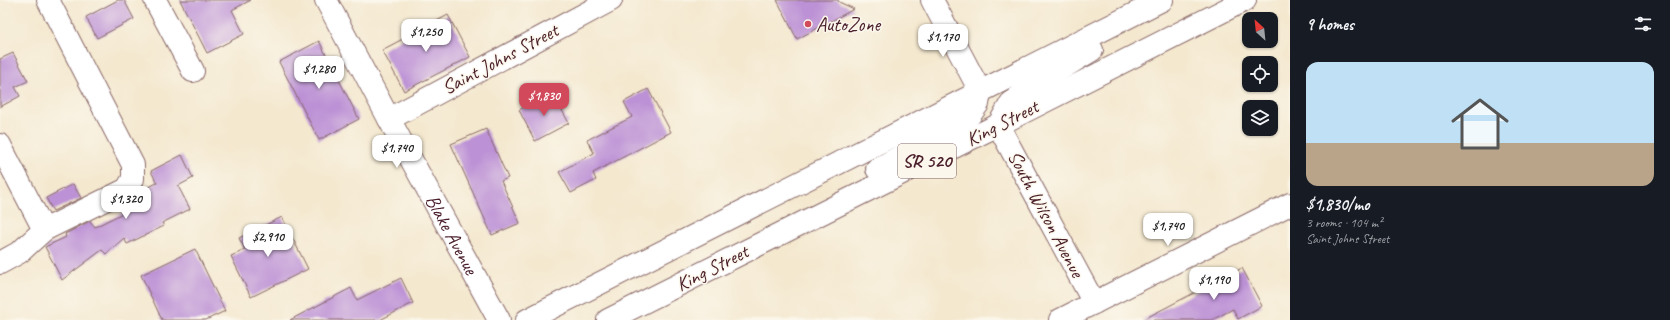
<!DOCTYPE html>
<html lang="en">
<head>
<meta charset="utf-8">
<style>
  :root { --surface:#171b24; --page:#242831; --text:#f1f3f6; --muted:#9ea1a6; --accent:#d1495b }
  body { margin:0; font-family:Caveat,sans-serif; background:var(--page); color:var(--text); height:100vh; display:flex; flex-direction:column; font-size:15px; white-space:nowrap }
  * { box-sizing:border-box; margin:0 }
  p { font-size:13px; color:var(--muted) }
  .icon { flex:none; width:22px; height:22px; fill:none; stroke:currentColor; stroke-width:2; stroke-linecap:round; stroke-linejoin:round }
  .map { position:relative; flex:1; overflow:hidden }
  .details { display:flex; flex-direction:column; background:var(--surface); width:380px }
  .details>* { flex:none }
  .needle { width:26px; rotate:333deg }
  .controls { position:absolute; left:1242px; top:12px; display:grid; gap:8px }
  .controls a { display:grid; place-items:center; width:36px; height:36px; border-radius:8px; background:var(--surface); box-shadow:0 1px 3px #0004; font-size:20px }
  .price { position:absolute; translate:-50% -34px; padding:0 9px; border-radius:8px; background:#fff; color:#222; font-size:13px; line-height:26px; filter:drop-shadow(0 1px 2px #0008) }
  .price::after { content:''; position:absolute; left:50%; top:24px; width:12px; height:9px; margin-left:-6px; background:inherit; clip-path:polygon(0 0,100% 0,50% 100%) }
  .price.selected { background:var(--accent); color:#fff }
  ul { padding:0; list-style:none }
  li { display:grid; align-content:center; gap:8px; height:212px; padding:0 16px }
  li span { display:grid; place-items:center; height:124px; border-radius:12px; color:#555 }
  li>.icon { margin-inline-start:auto }
  span .icon { width:72px; height:72px; fill:#fffc; stroke-width:1 }
  li b { font-size:17px }
  h2 { display:flex; justify-content:space-between; align-items:center; height:48px; padding:0 16px; font-size:17px }
  main { display:flex; flex:1; min-height:0 }
  .map>svg:first-child { display:block }
  .building { fill:#bc91d5 }
  .lines { fill:none; stroke-linecap:round; stroke-linejoin:round }
  .minor-casing { stroke:#866564; stroke-width:24 }
  .major-casing { stroke:#866564; stroke-width:24 }
  .minor { stroke:#fff; stroke-width:22 }
  .major { stroke:#fff; stroke-width:22 }
  .poi-dot { fill:#d1495b; stroke:#fbf7ec; stroke-width:1.5 }
  .labels { text-anchor:middle; dominant-baseline:central; stroke-width:3; stroke-linejoin:round; paint-order:stroke }
  .shield { fill:#fbf7ec; stroke:#7f6065; stroke-width:1 }
  .shield-label { font-size:19px; font-weight:bold; fill:#4a1f2b }
  .poi-label { font-size:20px; fill:#4a1f2b; stroke:#fbf7ec; text-anchor:start }
  .street-label { font-size:20px; fill:#4a1f2b; stroke:#fbf7ec }
</style>
</head>
<body>
<main>
<div class="map">
<svg width="1290" height="320" viewBox="0 0 1290 320">
  <rect width="100%" height="100%" fill="#fbf7ec"/>
  <filter id="ink" filterUnits="userSpaceOnUse"><feTurbulence type="fractalNoise" baseFrequency=".025" numOctaves="2"/><feDisplacementMap in="SourceGraphic" scale="8" xChannelSelector="R" yChannelSelector="G"/><feConvolveMatrix kernelMatrix="1 2 1 2 8 2 1 2 1" color-interpolation-filters="sRGB"/></filter>
  <filter id="wash" filterUnits="userSpaceOnUse"><feTurbulence type="fractalNoise" baseFrequency=".012" numOctaves="4" result="noise"/><feDisplacementMap in="SourceGraphic" scale="16" xChannelSelector="R" yChannelSelector="G"/><feGaussianBlur stdDeviation="0.9" result="paint"/><feColorMatrix in="noise" values="0 0 0 0 0 0 0 0 0 0 0 0 0 0 0 0 0 1.4 0 .05"/><feComposite in="paint" operator="in"/></filter>
  <g filter="url(#wash)">
    <rect width="100%" height="100%" fill="#f4e8cf"/>
    <g id="blocks">
      <g class="building">
        <path d="M118,0H124L134,19L97,38L86,17Z"/>
        <path d="M180,0H251L232,10L244,34L207,53Z"/>
        <path d="M777,0H838L839,2L854,9L797,39Z"/>
        <path d="M448,15L470,57L404,91L382,50Z"/>
        <path d="M319,41L359,119L319,140L279,62Z"/>
        <path d="M13,53L28,81L15,87L20,96L0,107V59Z"/>
        <path d="M648,89L671,132L593,173L596,180L571,193L559,172L594,153L587,140L632,117L624,102Z"/>
        <path d="M552,92L569,123L535,141L519,110Z"/>
        <path d="M486,129L508,178L501,181L520,223L492,235L451,144Z"/>
        <path d="M182,155L193,178L178,186L190,209L162,223L164,226L127,244L124,238L106,254L102,250L62,280L45,247L66,237L65,234L90,221L95,227L141,204L137,196L140,191L157,183L151,171Z"/>
        <path d="M73,184L81,198L53,211L46,198Z"/>
        <path d="M282,217L308,269L251,297L231,256L245,250L239,238Z"/>
        <path d="M195,249L225,311L206,320H162L141,275Z"/>
        <path d="M1242,268L1262,306L1238,319L1233,309L1212,320H1142Z"/>
        <path d="M401,278L413,303L380,320H290L351,288L357,300Z"/>
      </g>
    </g>
  </g>
  <g filter="url(#ink)">
    <use href="#blocks" fill-opacity="0" stroke="#866564" stroke-width="1"/>
    <g class="lines">
      <defs>
        <g id="minor">
          <path d="M155,0L193,71"/>
          <path id="s1" d="M326,0L389,119L499,320"/>
          <path d="M932,0L980,91"/>
          <path d="M389,119L611,0"/>
          <path d="M998,125L1094,303"/>
          <path d="M0,145L44,230L20,252L0,263"/>
          <path d="M44,230L127,189L133,179V165L48,0"/>
          <path d="M1060,320L1290,204"/>
        </g>
        <g id="major">
          <path d="M999,124L1011,103L1026,90L1092,50"/>
          <path d="M877,169L949,129L970,115L978,104L980,91"/>
          <path d="M527,320L1162,0"/>
          <path d="M608,320L998,125L1245,0"/>
        </g>
      </defs>
      <use href="#minor" class="minor-casing"/>
      <use href="#major" class="major-casing"/>
      <use href="#minor" class="minor"/>
      <use href="#major" class="major"/>
    </g>
  </g>
  <circle class="poi-dot" cx="808" cy="24" r="4"/>
  <g class="labels">
    <rect class="shield" x="898" y="144" width="58" height="34" rx="3"/>
    <g class="shield-label">
      <text x="927" y="161">SR 520</text>
    </g>
    <g class="poi-label">
      <text x="816" y="24">AutoZone</text>
    </g>
    <g class="street-label">
      <text transform="translate(500 59) rotate(-28)">Saint Johns Street</text>
      <text transform="translate(1002 123) rotate(-27)">King Street</text>
      <text transform="translate(1046 214) rotate(62)">South Wilson Avenue</text>
      <text stroke="none"><textPath href="#s1" startOffset="266">Blake Avenue</textPath></text>
      <text transform="translate(712 268) rotate(-27)">King Street</text>
    </g>
  </g>
</svg>
<div class="controls">
<a><svg class="needle" viewBox="-14 -14 28 28"><path d="M0-13l5 13h-10z" fill="#e53935"/><path d="M0 13l5-13h-10z" fill="#9ea1a6"/></svg></a>
<a><svg class="icon" aria-label="locate" viewBox="0 0 24 24"><circle cx="12" cy="12" r="6"/><path d="M12 2v4M12 18v4M2 12h4M18 12h4"/></svg></a>
<a><svg class="icon" aria-label="layers" viewBox="0 0 24 24"><path d="M12 4l9 5-9 5-9-5zM3 14l9 5 9-5"/></svg></a>
</div>
<b class="price" style="left:426px;top:53px">$1,250</b>
<b class="price" style="left:943px;top:58px">$1,170</b>
<b class="price" style="left:319px;top:90px">$1,280</b>
<b class="price selected" style="left:544px;top:117px">$1,830</b>
<b class="price" style="left:397px;top:169px">$1,740</b>
<b class="price" style="left:126px;top:220px">$1,320</b>
<b class="price" style="left:1168px;top:247px">$1,740</b>
<b class="price" style="left:268px;top:258px">$2,910</b>
<b class="price" style="left:1214px;top:301px">$1,190</b>
</div>
<section class="details">
<h2>9 homes<svg class="icon" aria-label="filters" viewBox="0 0 24 24"><path d="M4 7h16M4 17h16"/><circle cx="9" cy="7" r="2"/><circle cx="15" cy="17" r="2"/></svg></h2>
<ul>
<li><span style="background:linear-gradient(#bfe0f5 65%,#b9a48a 0)"><svg class="icon" aria-label="home" viewBox="0 0 24 24"><path d="M3 11l9-7 9 7M6 9v11h12V9"/></svg></span><div><b>$1,830/mo</b><p>3 rooms · 104 m²</p><p>Saint Johns Street</p></div></li>
</ul>
</section>
</main>
</body>
</html>
